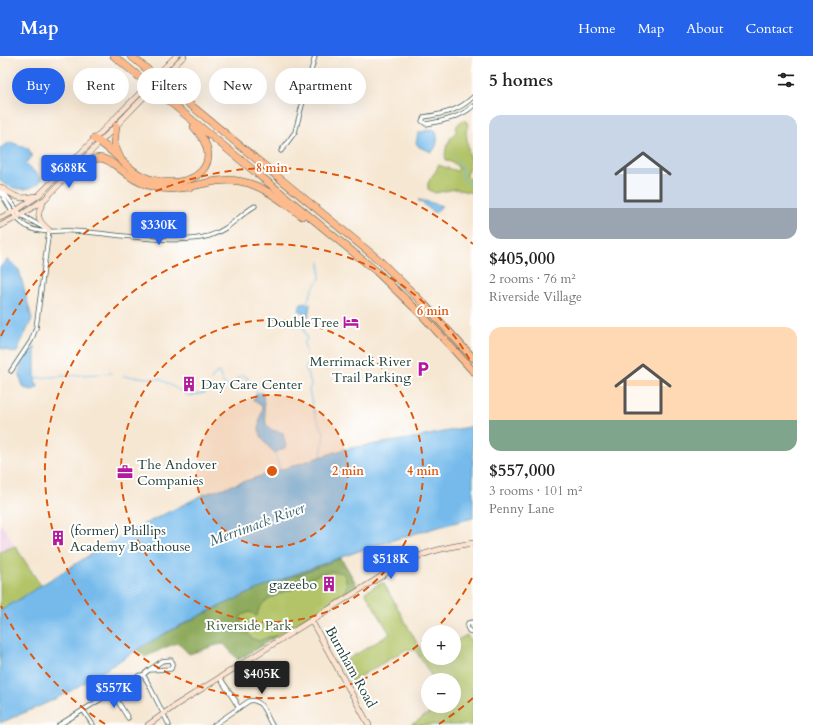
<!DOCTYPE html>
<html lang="en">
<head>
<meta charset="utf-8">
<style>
  :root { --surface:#fff; --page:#f6f6f6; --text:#202124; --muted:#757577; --accent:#2563eb }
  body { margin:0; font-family:Cardo,serif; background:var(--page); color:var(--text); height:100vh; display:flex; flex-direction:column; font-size:15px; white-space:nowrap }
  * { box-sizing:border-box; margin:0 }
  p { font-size:13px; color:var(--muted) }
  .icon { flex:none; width:22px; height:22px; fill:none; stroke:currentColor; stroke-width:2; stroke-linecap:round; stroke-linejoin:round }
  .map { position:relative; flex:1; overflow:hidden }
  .details { display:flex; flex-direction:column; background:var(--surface); width:340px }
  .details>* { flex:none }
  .hud { position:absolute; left:12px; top:12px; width:380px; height:36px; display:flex; gap:8px }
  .controls { position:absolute; left:421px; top:569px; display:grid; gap:8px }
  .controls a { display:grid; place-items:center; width:40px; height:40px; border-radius:50%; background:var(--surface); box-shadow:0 4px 16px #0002; font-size:20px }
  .price { position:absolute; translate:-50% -34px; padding:0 9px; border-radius:4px; background:var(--accent); color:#fff; font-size:13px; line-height:26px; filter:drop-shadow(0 1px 2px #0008) }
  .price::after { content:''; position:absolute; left:50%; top:24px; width:12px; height:9px; margin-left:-6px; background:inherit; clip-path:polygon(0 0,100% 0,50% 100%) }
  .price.active { background:#222; color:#fff }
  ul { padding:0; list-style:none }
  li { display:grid; align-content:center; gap:8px; height:212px; padding:0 16px }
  li span { display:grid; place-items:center; height:124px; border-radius:12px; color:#555 }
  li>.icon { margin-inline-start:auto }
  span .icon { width:72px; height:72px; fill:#fffc; stroke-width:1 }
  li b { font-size:17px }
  h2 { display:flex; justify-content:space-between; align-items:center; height:48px; padding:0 16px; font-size:17px }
  .tag { padding:0 14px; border-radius:18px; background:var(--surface); box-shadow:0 4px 16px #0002; font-size:14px; line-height:36px }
  .tag.active { background:var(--accent); color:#fff }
  header { display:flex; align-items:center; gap:24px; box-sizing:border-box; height:56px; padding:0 20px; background:var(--accent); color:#fff }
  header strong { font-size:19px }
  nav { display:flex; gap:22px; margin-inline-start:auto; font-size:14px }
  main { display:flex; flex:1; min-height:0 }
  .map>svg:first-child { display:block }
  .built { fill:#f0d0e4 }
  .green { fill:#b3c468; stroke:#69804e }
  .forest { fill:#8eaa5c; stroke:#567448 }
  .water { fill:#75baeb; stroke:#4a7c90 }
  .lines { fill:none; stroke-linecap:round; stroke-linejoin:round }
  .stream { stroke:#75baeb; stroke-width:1 }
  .street-casing { stroke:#3f564c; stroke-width:5 }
  .secondary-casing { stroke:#3f564c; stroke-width:6 }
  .highway-casing { stroke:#3f564c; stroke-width:8 }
  .street { stroke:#fff; stroke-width:3.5 }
  .secondary { stroke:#fee3d1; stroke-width:5 }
  .highway { stroke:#fcba8d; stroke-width:7 }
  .secondary-bridge-casing { stroke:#3f564c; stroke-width:6; stroke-linecap:butt }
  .secondary-bridge { stroke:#fee3d1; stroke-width:5 }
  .ring { fill:none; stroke:#de580e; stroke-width:2; stroke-dasharray:7 5 }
  .labels { text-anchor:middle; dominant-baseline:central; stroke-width:4; stroke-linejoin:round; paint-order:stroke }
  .poi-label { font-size:14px; fill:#1f3d34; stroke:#fff; text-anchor:end }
  .park-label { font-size:14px; fill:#445f41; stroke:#fff }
  .street-label { font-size:14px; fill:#1f3d34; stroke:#fff }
  .water-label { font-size:15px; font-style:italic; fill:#39626b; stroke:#fff }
  .centre { fill:#de580e; stroke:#fff; stroke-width:2 }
  .ring-label { font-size:12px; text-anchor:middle; font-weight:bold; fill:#de580e; stroke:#fff; stroke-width:4; stroke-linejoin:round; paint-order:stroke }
</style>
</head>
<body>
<header>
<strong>Map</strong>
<nav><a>Home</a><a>Map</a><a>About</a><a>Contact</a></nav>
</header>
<main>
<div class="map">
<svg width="473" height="669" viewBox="0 0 473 669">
  <rect width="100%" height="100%" fill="#fff"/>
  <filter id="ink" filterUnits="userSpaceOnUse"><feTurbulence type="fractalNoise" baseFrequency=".025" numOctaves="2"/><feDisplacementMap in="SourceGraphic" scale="8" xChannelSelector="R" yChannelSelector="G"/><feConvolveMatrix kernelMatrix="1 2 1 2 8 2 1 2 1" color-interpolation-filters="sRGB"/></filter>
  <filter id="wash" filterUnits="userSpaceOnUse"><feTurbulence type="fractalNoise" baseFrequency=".012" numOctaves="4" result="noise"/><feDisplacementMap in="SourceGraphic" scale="16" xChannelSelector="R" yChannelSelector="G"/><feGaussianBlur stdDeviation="0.9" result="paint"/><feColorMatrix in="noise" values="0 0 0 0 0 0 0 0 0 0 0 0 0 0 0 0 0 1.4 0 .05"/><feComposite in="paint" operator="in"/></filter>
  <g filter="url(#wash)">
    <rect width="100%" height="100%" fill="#f6e7d3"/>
    <path class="built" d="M0,466L15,490L0,496Z"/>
    <g class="green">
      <path d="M464,64L467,66L468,72L466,75L470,107L466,120L473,124V137L455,133L435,137L428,133C426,121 437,119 438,109L457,115L459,113L455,108L446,104C443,95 449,82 456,76C456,69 458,67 464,64Z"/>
      <path d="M15,490L41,530L0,555V496Z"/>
      <path d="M341,502L357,530L238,604L209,563L272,527Z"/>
      <path d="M383,526L426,603L454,602V586L467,579L473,589V669H411L441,650H454V624H434L416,595L407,593L350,626L340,608L390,578L365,536Z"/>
    </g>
    <path class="forest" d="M341,502L358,531L334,547V544C346,536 350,530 343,517C337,516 331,515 324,517C315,519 307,526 299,530C285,537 259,541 257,560L250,556L242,559L240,563L251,582L259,585L268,581L277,580L238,604L224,588L217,589L189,598L178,587C166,590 157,596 145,601L136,593L200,560L268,528L298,519Z"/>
    <g class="water">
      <path d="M432,73L436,75C438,84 438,89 432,96L419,91L416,87L418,77Z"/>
      <path d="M10,86L28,92L32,101L25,107L41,122L40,126C27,137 14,134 0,125V92Z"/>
      <path d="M418,144C422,144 440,149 442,150L435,157Z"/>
      <path d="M8,203L19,214L32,263L16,297L0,292V211Z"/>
      <path d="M301,247L310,248L308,261L299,254Z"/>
      <path d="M35,290V324L38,331L33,334L24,332C15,312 21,306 35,290Z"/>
      <path d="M257,337H262L263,339L266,368L272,374L283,377L286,391L275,397C268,391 258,380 259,370C259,363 262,357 262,350L253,344Z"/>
      <path d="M473,370V462C372,487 274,522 181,569C139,590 102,618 61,640C42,650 20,658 0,667V555L122,479L205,438L345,393L414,382Z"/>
    </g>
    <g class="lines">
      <g class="stream">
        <path d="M452,96L461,110L462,123L473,131"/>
        <path d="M306,247C312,238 312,230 320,223V206"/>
        <path d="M305,260L302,266L307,283L304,287L307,300"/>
        <path d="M19,291L20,295"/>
        <path d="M307,306L306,313L311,328L309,335L315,360L324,376L321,401"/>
        <path d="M124,320L160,323L189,340L205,337L208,332"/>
        <path d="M35,322L111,317"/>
        <path d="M211,324L216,317L219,316L223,327L228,331L242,319L248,322L245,329L252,331L257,337"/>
        <path d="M275,398L280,414"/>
      </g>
    </g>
  </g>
  <g filter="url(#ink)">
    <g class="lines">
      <defs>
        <g id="street">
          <path d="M473,41C459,55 443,58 424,61L422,65L426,68C442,65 460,62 473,50"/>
          <path d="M281,95L295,76L315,0"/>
          <path d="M2,134L21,159L46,173"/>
          <path d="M0,135C8,148 15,166 30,172C42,178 60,174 73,175C112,177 173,190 209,180C229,174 239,159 255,150"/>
          <path d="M11,315L31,285L36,272L49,174"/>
          <path d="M473,566L468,567L467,571L469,575L473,576"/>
          <path d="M143,619L149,614L171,613L173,607L171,604L162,605L149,614"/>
          <path d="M220,622L239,652"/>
          <path d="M220,622L236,645"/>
          <path d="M112,636L128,662"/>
          <path d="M83,654L93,669"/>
          <path d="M59,669L140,619H143L147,625L169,669"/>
          <path d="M214,669L249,645C262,641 266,660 272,669"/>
        </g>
        <g id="secondary">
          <path d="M169,7L176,0"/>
          <path d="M173,11L184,0"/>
          <path d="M0,131C13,139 19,145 34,140"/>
          <path d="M43,147C35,159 39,166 49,174"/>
          <path d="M0,162L17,154L39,139L140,37"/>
          <path d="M0,170L21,159L45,143L144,41"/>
          <path d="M311,564L369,669"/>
          <path d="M148,669L176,649L401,508C424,496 447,491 473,487"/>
        </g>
        <g id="highway">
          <path d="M114,0L376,215L422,259L473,315"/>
          <path d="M131,0L379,204L424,248L473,302"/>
          <path d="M116,70L114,88L121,104"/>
          <path d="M94,83C116,93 127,118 153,124C194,135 228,107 194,71"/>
          <path d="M80,109C104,95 109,105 128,119C136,125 145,129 155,131C173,135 189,131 206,127C248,117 270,136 302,160"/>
        </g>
      </defs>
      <use href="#street" class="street-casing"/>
      <use href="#secondary" class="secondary-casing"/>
      <use href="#highway" class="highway-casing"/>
      <use href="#street" class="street"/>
      <use href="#secondary" class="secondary"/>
      <use href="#highway" class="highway"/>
      <defs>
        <g id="secondary-bridge">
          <path d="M140,37L169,7"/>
          <path d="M144,41L173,11"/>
        </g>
      </defs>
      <use href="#secondary-bridge" class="secondary-bridge-casing"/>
      <use href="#secondary-bridge" class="secondary-bridge"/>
    </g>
  </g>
  <circle cx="272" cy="415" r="76" fill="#de580e" fill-opacity=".12"/>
  <g class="ring">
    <circle cx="272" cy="415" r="76"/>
    <circle cx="272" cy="415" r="151"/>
    <path d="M472 522A227 227 0 0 1 433 576M427 581A227 227 0 1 1 472 308"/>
    <path d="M473 642A303 303 0 0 1 439 668M105 668A303 303 0 0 1 1 550M1 280A303 303 0 0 1 473 188"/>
  </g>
  <defs>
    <symbol id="hotel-bare" viewBox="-9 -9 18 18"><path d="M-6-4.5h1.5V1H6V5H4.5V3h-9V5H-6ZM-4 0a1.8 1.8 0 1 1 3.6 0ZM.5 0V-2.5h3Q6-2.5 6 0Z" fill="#b5179e" stroke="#fff" stroke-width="2.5" paint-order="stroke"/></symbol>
    <symbol id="parking-bare" viewBox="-9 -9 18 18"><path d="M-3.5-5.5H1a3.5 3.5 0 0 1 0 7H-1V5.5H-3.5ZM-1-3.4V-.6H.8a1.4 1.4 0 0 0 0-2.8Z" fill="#b5179e" stroke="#fff" stroke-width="2.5" paint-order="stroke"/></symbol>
    <symbol id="building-bare" viewBox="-9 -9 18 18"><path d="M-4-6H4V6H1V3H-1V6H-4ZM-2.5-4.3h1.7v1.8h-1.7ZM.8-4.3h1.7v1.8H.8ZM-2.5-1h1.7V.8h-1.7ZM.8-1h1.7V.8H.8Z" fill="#b5179e" stroke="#fff" stroke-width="2.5" paint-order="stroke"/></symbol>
    <symbol id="office-bare" viewBox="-9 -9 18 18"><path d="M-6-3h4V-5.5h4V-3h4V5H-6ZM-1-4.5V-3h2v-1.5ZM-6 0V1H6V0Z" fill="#b5179e" stroke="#fff" stroke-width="2.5" paint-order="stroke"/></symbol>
  </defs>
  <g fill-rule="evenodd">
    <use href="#hotel-bare" x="340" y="255" width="22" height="22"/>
    <use href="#parking-bare" x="412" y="302" width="22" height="22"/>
    <use href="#building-bare" x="178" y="317" width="22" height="22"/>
    <use href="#office-bare" x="114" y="405" width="22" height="22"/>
    <use href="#building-bare" x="47" y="471" width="22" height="22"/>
    <use href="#building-bare" x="318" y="517" width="22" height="22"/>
  </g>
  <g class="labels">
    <g class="poi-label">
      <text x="339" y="266">DoubleTree</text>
      <text x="411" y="305">Merrimack River<tspan x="411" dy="16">Trail Parking</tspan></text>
      <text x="201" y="328" text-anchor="start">Day Care Center</text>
      <text x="137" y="408" text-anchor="start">The Andover<tspan x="137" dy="16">Companies</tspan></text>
      <text x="70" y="474" text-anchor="start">(former) Phillips<tspan x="70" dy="16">Academy Boathouse</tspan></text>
      <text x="317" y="528">gazeebo</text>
    </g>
    <g class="park-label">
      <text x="249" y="569">Riverside Park</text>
    </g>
    <g class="street-label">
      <text transform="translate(351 611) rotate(61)">Burnham Road</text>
    </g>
    <g class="water-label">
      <text transform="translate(257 468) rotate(-20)">Merrimack River</text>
    </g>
  </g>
  <circle cx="272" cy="415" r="6" class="centre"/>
  <g class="ring-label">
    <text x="272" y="116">8 min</text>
    <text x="433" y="259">6 min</text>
    <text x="348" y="419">2 min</text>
    <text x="423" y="419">4 min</text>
  </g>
</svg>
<div class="controls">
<a>+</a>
<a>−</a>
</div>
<b class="price" style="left:69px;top:133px">$688K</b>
<b class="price" style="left:159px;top:190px">$330K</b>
<b class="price" style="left:391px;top:524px">$518K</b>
<b class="price active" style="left:262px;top:639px">$405K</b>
<b class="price" style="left:114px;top:653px">$557K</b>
<div class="hud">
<a class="tag active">Buy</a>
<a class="tag">Rent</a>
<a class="tag">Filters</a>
<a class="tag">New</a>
<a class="tag">Apartment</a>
</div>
</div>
<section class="details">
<h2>5 homes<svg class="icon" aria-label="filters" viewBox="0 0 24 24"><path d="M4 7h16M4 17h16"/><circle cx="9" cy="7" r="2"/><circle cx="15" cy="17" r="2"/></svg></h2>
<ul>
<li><span style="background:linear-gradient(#c9d6e8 75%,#9aa5b1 0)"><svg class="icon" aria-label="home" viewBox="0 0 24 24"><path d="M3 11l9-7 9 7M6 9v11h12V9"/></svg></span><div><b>$405,000</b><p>2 rooms · 76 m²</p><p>Riverside Village</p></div></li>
<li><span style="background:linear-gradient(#ffd9b3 75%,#7fa58c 0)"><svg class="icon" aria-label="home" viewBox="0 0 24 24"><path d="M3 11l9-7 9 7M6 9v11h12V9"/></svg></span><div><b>$557,000</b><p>3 rooms · 101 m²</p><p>Penny Lane</p></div></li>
</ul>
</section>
</main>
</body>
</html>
